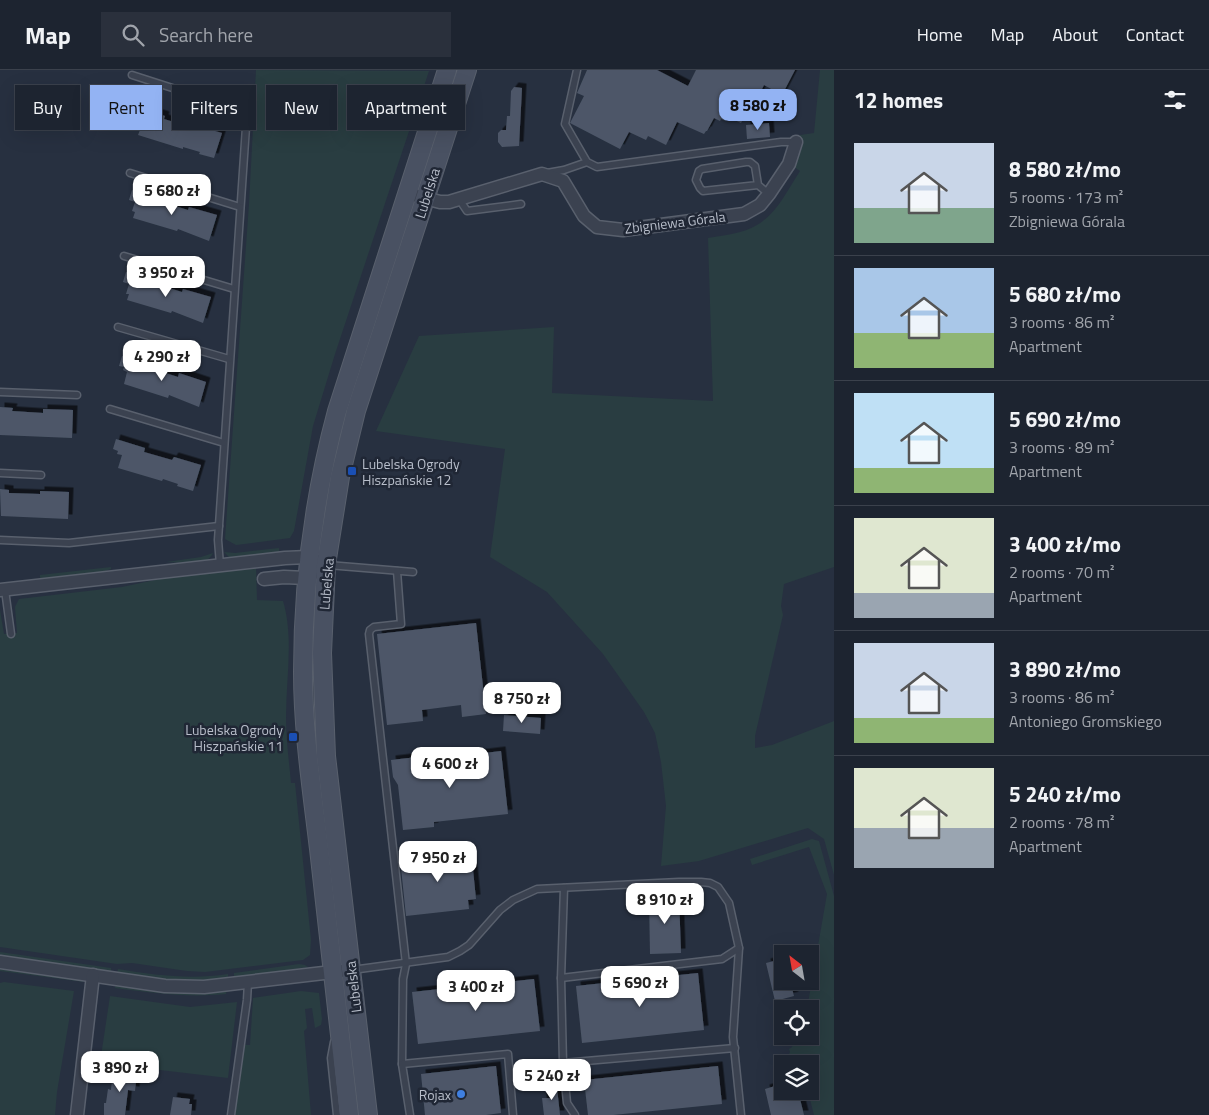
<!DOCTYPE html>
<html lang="en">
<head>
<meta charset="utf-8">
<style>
  :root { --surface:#1d2430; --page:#2a303c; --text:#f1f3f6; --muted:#a0a4ab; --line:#3b414c; --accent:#93b3f3 }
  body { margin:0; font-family:"Titillium Web",sans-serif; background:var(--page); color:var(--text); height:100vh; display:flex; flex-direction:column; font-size:19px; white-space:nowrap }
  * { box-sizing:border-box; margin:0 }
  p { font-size:16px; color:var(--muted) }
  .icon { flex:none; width:28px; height:28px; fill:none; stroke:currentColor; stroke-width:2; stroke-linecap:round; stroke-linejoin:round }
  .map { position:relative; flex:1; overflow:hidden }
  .sheet { display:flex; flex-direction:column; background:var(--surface); width:375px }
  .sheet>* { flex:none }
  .hud { position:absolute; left:15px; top:15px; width:475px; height:45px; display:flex; gap:10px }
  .needle { width:32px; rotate:329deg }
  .buttons { position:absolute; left:774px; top:875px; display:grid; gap:10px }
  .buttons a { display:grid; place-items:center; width:45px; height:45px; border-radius:0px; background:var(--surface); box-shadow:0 5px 20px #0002,0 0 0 1px var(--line); font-size:25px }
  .price { position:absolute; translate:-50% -42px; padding:0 11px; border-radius:10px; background:#fff; color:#222; font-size:16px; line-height:32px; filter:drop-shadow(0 1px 2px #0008) }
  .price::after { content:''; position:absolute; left:50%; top:30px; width:15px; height:11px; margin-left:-8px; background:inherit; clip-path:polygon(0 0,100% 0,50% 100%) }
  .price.on { background:var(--accent); color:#111 }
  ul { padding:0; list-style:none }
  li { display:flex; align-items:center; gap:15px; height:125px; padding:0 20px }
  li+li { border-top:1px solid var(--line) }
  li span { display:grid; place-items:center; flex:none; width:140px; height:100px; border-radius:0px; color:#555 }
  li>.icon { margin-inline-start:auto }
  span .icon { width:60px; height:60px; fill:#fffc; stroke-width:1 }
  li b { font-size:21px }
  h2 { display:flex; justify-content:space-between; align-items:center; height:60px; padding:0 20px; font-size:21px }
  .chip { padding:0 18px; border-radius:0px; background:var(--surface); box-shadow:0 5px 20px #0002,0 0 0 1px var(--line); font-size:18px; line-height:45px }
  .chip.on { background:var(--accent); color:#111 }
  header { display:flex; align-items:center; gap:30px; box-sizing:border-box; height:70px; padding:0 25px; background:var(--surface); border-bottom:1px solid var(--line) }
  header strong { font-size:24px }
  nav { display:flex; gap:28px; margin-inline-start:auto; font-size:18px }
  .search { width:350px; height:45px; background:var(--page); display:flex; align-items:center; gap:12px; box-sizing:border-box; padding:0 18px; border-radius:0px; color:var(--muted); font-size:19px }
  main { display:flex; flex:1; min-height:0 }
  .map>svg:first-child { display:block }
  .green { fill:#293d41 }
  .building { fill:#4d5768; filter:url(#shadow) }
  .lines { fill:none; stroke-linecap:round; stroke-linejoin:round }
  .lane-casing { stroke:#59606d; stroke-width:9 }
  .street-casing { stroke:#59606d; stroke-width:15 }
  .secondary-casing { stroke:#59606d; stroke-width:20 }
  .lane { stroke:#3b4250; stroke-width:6 }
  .street { stroke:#3b4250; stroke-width:12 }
  .secondary { stroke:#495162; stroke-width:18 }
  .transit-dot { fill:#1a4fb4; stroke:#202735; stroke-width:2 }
  .shop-dot { fill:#3f7fe0; stroke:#202735; stroke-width:2 }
  .labels { text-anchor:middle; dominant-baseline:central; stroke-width:5; stroke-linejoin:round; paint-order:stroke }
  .street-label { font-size:14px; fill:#b8beca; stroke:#202735 }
  .poi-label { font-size:14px; fill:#b8beca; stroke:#202735; text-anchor:end }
</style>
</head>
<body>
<header>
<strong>Map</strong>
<div class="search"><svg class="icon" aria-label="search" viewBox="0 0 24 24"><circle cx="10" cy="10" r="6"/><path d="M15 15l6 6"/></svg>Search here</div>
<nav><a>Home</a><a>Map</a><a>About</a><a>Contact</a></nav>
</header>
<main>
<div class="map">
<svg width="834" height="1045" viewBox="0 0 834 1045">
  <defs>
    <filter id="shadow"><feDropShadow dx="4.5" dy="-4.5" stdDeviation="0" flood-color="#0009"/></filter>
  </defs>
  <rect width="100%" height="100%" fill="#273040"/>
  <g class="green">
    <path d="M256,0L429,1L335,284L313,356L294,461L290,468L236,475L225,469L249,134Z"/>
    <path d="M820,0H834V497L784,514L781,536L783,545L755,666V678L772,675L834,651V805L824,769L808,758L699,791L661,796L666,736L661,692L655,663L644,642L603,584L547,522L490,487L505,379L376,361L419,266L554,257L552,323L713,331L708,168C724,165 742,164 757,155C777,144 788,119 800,101L794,97L801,78V71L798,68L800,65L814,63Z"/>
    <path d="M279,478V483L233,488L229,487L224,482L235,483Z"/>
    <path d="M213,483C207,498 180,492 166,492L201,487Z"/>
    <path d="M111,497V499L100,503L40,510V505Z"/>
    <path d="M256,497L257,530L283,531C294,567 286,609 286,647C286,669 289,691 291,713H295L311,870L310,885L303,890L205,902L187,901L132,893L117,894L0,877V540L4,564L17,563L15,537L19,529L122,517L169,507Z"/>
    <path d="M812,769L819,771L834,826V1045H814L808,1021H810V994H791L787,989L790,982L789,979L792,977L796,966H810V939H807L827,824L809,777L752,795L750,789Z"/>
    <path d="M0,882L111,898V903L0,887Z"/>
    <path d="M299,894L305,895L308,897L234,908V903Z"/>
    <path d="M0,897L80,909L84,912L0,901Z"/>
    <path d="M118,899C155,905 190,910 228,904V909L177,912L117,904Z"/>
    <path d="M4,912L74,921L57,1022L55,1045H0V913Z"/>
    <path d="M116,913L227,919L226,924C186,928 154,923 115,918Z"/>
    <path d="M301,921L319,923L322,949L321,955L315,958L312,938L305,939L307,958L304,961L311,1045H235L245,975H250L253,928Z"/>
    <path d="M110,926L190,937L237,932L228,1008L100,993Z"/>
  </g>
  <g class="building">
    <path d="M587,0H657L688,16L696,0H795L782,25L764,15L758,27L755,26L741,53L728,47L726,51L721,49L720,51L714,48L707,61H706L704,64L677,52L666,75L648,66L646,70L629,62L620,79L570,53L584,26L577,23Z"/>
    <path d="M514,17L522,18L519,76L502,77L498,72V63L501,60H506L507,46H510L511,21Z"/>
    <path d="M138,37L165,46L164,49L193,58L194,55L222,63L214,88L199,84L200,82L183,77V79L138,65L140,60L137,59L140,49L134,47Z"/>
    <path d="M769,53L770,67L747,69L746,55Z"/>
    <path d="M132,120L160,128L159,131L188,140L189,137L217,145L209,171L178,159L177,161L133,148L135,142L132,141L135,132L129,130Z"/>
    <path d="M126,202L154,210L153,213L182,222L183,219L211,227L203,253L172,241L171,243L127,230L129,224H126L129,214L123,212Z"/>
    <path d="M122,286L151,294L150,298L178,307L179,303L206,312L199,337L169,325L168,328L124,314L127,302L123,300L124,297L119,296Z"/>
    <path d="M0,337L13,338L12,341L43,343V339L73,340L72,368L0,365Z"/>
    <path d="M116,369L145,378L144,382L172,390L174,387L201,395L193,421L177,416L178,414L163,409L162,411L118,398L122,385L117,384L118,381L113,379Z"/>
    <path d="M0,419L9,420V423L40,424V421L69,422L68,449L1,446Z"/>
    <path d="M476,553L486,644L462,647L461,635L422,640L423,651L387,655L377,564Z"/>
    <path d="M504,645L541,648L540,664L503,661Z"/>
    <path d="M501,681L508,744L434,752V757L403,760L398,715L393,707L391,690L426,686L427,690Z"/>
    <path d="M471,780L476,829L468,830L469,839L406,846L400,788Z"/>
    <path d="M679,826L681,883L650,884L649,827Z"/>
    <path d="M782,889V911H790L794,926L775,931L766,893Z"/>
    <path d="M698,903L704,960L582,973L576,916Z"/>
    <path d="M534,909L540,961L418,974L412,922Z"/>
    <path d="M496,996L501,1043L486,1045H425L421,1004Z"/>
    <path d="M718,996L722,1034L613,1045H588L584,1010Z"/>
    <path d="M117,1001L137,1003L135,1021L128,1020L125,1045H104V1033H106L108,1019L111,1020L112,1009H116Z"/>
    <path d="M556,1009L560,1045H544L542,1028H550L549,1010Z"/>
    <path d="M782,1014V1021H798L804,1045H771L765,1019Z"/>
    <path d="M173,1027L190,1029L189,1034H192L191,1045H170Z"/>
  </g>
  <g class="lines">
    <defs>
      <g id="lane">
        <path d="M577,0L565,54L587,92L597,97L781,72H796"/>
        <path d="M132,5L247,42L218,470L220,495"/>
        <path d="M130,103L240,137"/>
        <path d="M547,103L564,100L587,92"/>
        <path d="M758,115L755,96L750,92H746L702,99L699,101L696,110L700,118L703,121L758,115L769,124"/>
        <path d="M459,129L467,141L521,134"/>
        <path d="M124,186L234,219"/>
        <path d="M118,257L229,289"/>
        <path d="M0,322L77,325"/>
        <path d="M110,339L224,373"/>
        <path d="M0,403L41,405"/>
        <path d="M0,470L69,473L219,456"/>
        <path d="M328,495L413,502"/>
        <path d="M397,501L401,554L374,557L370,560L369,564L406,894L403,909L402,994"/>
        <path d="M5,520L11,564"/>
        <path d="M352,900L448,887L460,881L469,875L500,840L513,830L537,819L679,812H701L710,813L718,817L729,833L739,878L733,967L741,1045"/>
        <path d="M561,908L722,889L739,878"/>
        <path d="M334,972L331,988L337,1045"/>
        <path d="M563,993L561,908L564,818"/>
        <path d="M231,1045L247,930L248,912"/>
        <path d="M410,1045L402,994L508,984L513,1045"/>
        <path d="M575,1045L567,1033L563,993L735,978"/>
      </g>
      <g id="street">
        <path d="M406,123L440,132H449L542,104L563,111L584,146L597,157L623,160L744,144L760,135L769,124L789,94L796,72"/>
        <path d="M264,509L284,507L306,508L314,503"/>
        <path d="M0,520L285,488L308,487L317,491"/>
        <path d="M0,892L165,916L204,917L341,901"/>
        <path d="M77,1045L93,905"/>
      </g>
      <g id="secondary">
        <path d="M349,1045C339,956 329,867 319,779C312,720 303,661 303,602C303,513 314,426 337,341L447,0"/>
        <path d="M368,1045L326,686L322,583L326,495L340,407L356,341L467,0"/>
      </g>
    </defs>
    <use href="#lane" class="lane-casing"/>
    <use href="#street" class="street-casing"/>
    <use href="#secondary" class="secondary-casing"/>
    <use href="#lane" class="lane"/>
    <use href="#street" class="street"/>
    <use href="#secondary" class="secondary"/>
  </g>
  <g class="transit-dot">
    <rect x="347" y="396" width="10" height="10" rx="2.5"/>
    <rect x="288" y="662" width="10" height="10" rx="2.5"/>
  </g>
  <circle class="shop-dot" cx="461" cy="1024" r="5"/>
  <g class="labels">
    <g class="street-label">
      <text transform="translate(427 123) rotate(-72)">Lubelska</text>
      <text transform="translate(675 152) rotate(-7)">Zbigniewa Górala</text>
      <text transform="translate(326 514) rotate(-85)">Lubelska</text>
      <text transform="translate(353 917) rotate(-97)">Lubelska</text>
    </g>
    <g class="poi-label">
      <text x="362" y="393" text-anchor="start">Lubelska Ogrody<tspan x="362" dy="16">Hiszpańskie 12</tspan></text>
      <text x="283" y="659">Lubelska Ogrody<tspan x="283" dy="16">Hiszpańskie 11</tspan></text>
      <text x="451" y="1024">Rojax</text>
    </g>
  </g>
</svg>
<div class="buttons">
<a><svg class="needle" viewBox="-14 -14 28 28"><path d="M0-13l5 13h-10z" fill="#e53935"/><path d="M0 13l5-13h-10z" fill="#a0a4ab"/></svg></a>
<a><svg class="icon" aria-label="locate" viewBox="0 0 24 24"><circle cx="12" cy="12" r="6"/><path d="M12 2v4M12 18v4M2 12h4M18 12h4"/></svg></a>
<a><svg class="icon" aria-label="layers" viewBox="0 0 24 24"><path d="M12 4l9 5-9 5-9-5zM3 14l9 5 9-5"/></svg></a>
</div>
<b class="price on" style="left:758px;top:61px">8 580 zł</b>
<b class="price" style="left:172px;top:146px">5 680 zł</b>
<b class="price" style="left:166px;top:228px">3 950 zł</b>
<b class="price" style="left:162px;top:312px">4 290 zł</b>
<b class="price" style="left:522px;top:654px">8 750 zł</b>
<b class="price" style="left:450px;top:719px">4 600 zł</b>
<b class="price" style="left:438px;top:813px">7 950 zł</b>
<b class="price" style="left:665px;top:855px">8 910 zł</b>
<b class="price" style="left:640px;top:938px">5 690 zł</b>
<b class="price" style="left:476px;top:942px">3 400 zł</b>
<b class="price" style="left:120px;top:1023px">3 890 zł</b>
<b class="price" style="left:552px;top:1031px">5 240 zł</b>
<div class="hud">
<a class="chip">Buy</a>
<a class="chip on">Rent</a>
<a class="chip">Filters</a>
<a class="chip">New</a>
<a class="chip">Apartment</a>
</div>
</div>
<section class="sheet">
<h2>12 homes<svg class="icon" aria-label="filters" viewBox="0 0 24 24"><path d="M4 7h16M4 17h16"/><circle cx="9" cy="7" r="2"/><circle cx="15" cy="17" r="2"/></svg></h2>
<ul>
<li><span style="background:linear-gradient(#c9d6e8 65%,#7fa58c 0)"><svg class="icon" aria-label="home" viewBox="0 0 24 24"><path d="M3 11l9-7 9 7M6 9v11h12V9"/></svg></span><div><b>8 580 zł/mo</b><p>5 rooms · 173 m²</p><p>Zbigniewa Górala</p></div></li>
<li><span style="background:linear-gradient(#a9c7e8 65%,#8fb573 0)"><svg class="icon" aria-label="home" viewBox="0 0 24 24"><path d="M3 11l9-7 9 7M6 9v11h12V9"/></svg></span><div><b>5 680 zł/mo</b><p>3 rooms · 86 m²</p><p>Apartment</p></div></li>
<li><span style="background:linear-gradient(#bfe0f5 75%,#8fb573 0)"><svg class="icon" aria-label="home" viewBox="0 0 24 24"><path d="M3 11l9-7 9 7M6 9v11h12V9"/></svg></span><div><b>5 690 zł/mo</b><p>3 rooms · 89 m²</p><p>Apartment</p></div></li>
<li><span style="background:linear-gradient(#dfe7d0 75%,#9aa5b1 0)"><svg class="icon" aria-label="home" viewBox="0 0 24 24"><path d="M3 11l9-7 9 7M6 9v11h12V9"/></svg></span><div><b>3 400 zł/mo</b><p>2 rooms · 70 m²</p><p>Apartment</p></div></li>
<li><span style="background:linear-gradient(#c9d6e8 75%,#8fb573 0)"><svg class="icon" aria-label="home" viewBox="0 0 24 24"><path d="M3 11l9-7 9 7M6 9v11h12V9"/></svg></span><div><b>3 890 zł/mo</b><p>3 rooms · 86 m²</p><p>Antoniego Gromskiego</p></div></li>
<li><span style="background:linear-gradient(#dfe7d0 60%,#9aa5b1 0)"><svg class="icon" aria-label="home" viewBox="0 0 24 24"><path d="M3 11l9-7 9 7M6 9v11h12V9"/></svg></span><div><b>5 240 zł/mo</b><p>2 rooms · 78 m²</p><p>Apartment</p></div></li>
</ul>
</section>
</main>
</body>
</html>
